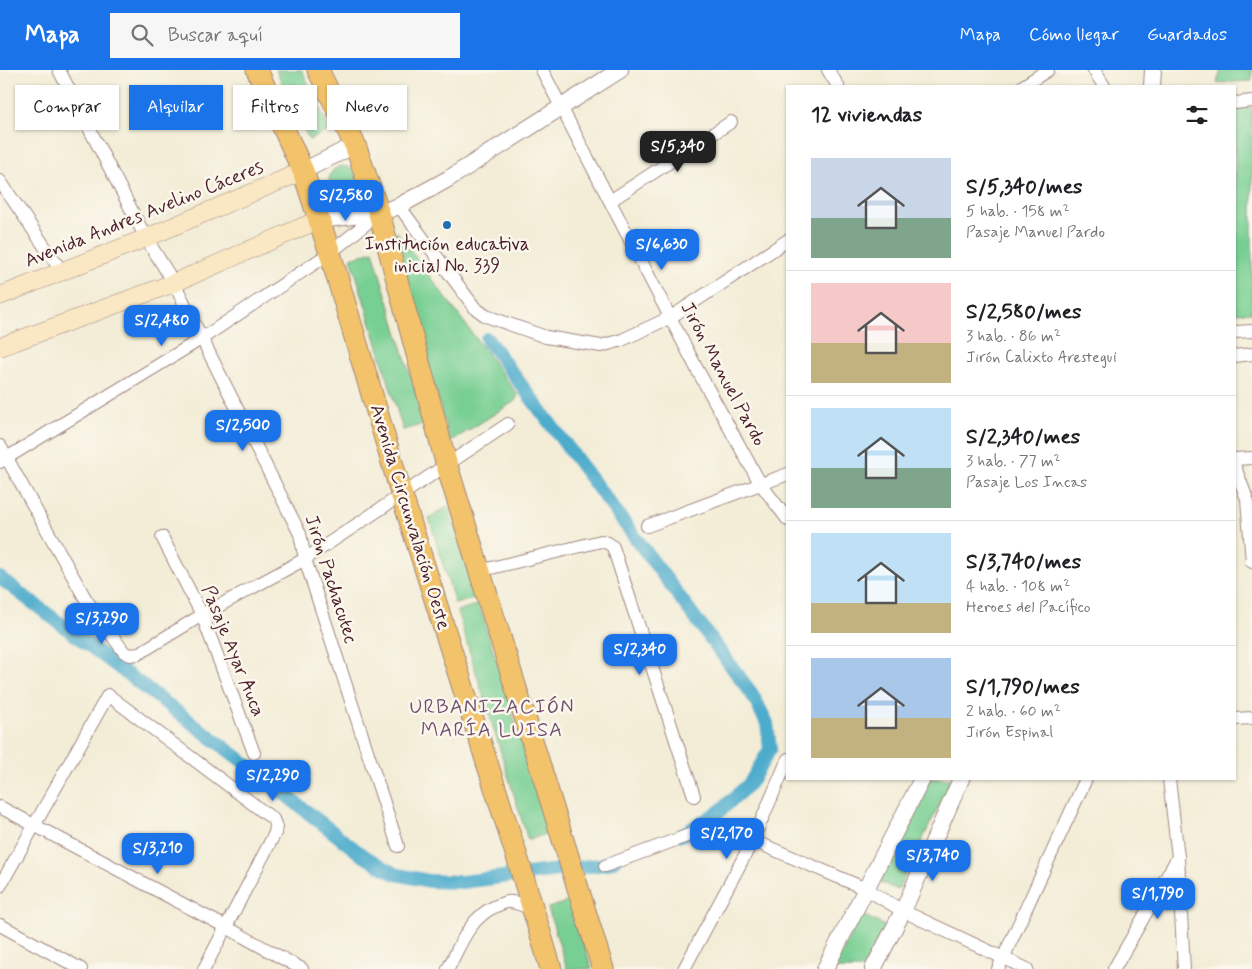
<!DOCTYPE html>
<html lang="es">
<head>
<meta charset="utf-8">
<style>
  :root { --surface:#fff; --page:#f6f6f6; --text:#202124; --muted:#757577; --line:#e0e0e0; --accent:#1a73e8 }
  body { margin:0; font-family:Mynerve,sans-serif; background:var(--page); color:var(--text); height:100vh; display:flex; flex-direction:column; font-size:19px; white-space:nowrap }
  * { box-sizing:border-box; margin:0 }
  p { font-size:16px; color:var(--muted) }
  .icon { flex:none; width:28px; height:28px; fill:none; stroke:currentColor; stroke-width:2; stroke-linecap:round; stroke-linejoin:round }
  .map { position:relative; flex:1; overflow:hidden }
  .side { position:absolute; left:786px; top:15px; width:450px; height:695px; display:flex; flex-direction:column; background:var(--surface); border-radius:0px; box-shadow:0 1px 4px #0004 }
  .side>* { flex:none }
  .top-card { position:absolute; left:15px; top:15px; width:475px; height:45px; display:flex; gap:10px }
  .price { position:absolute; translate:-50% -42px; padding:0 11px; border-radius:10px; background:var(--accent); color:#fff; font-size:16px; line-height:32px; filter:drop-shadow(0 1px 2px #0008) }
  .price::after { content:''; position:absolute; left:50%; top:30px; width:15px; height:11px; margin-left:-8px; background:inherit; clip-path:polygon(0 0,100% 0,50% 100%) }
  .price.active { background:#222; color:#fff }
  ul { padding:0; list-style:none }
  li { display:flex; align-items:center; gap:15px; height:125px; padding:0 25px }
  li+li { border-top:1px solid var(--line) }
  li span { display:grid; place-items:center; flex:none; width:140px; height:100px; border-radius:0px; color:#555 }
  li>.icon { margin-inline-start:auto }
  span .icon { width:60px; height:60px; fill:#fffc; stroke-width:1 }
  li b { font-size:21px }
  h2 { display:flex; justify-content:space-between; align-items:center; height:60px; padding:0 25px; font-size:21px }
  .chip { padding:0 18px; border-radius:0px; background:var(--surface); box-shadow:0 1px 4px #0004; font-size:18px; line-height:45px }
  .chip.active { background:var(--accent); color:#fff }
  header { display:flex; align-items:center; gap:30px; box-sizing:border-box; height:70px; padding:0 25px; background:var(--accent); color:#fff }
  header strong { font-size:24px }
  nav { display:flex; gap:28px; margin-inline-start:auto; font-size:18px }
  .search { width:350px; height:45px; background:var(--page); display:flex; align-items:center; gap:12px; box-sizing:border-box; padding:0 18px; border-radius:0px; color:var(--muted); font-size:19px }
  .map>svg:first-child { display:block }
  .green { fill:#78cf93; stroke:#61775f }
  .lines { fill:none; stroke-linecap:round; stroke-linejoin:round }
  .canal { stroke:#4eaccc; stroke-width:14 }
  .minor-casing { stroke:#9e8681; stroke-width:14 }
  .tertiary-casing { stroke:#9e8681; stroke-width:18 }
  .secondary-casing { stroke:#9e8681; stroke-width:19 }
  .trunk-casing { stroke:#9e8681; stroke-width:23 }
  .minor { stroke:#fff; stroke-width:12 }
  .tertiary { stroke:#fff; stroke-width:16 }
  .secondary { stroke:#fae7c3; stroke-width:18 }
  .trunk { stroke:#f2c36a; stroke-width:21 }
  .poi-dot { fill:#1f6fb2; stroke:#fbf7ec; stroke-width:2 }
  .labels { text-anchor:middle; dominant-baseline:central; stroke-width:5; stroke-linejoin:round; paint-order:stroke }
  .street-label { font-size:19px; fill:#4a1f2b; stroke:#fbf7ec }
  .poi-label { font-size:19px; fill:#4a1f2b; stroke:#fbf7ec }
  .neighbourhood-label { font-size:20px; letter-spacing:1px; fill:#734f70; stroke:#fbf7ec }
</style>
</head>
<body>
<header>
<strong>Mapa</strong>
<div class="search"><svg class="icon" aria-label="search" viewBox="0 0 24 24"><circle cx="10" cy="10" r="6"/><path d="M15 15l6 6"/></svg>Buscar aquí</div>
<nav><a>Mapa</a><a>Cómo llegar</a><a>Guardados</a></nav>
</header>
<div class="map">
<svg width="1252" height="899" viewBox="0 0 1252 899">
  <rect width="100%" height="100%" fill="#fbf7ec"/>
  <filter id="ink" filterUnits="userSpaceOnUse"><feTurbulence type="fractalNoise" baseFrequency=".02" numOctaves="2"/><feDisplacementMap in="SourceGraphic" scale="10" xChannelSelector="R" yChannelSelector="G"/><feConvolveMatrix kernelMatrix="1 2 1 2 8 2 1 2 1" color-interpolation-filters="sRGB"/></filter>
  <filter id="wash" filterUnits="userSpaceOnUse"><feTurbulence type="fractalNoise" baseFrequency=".0096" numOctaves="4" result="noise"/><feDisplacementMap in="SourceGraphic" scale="20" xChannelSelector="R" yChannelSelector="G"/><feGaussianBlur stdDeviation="1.12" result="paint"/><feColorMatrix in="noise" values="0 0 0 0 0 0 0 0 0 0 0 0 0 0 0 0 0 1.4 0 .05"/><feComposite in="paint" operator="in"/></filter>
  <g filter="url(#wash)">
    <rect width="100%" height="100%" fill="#f3edd7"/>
    <g class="green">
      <path d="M276,0H302L330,60L309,70Z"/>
      <path d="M1221,0H1252V11L1217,13Z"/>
      <path d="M1252,37V242L1235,243V38Z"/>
      <circle cx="343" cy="110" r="14"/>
      <path d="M397,162L518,325L515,331L450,372L392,165Z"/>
      <path d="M373,181L425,354L403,360L351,188Z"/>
      <path d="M448,436L477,528L455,534L429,448Z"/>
      <path d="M479,534L549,763L528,770L457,541Z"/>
      <path d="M930,709H952L898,820L880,812Z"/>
      <path d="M570,831L592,899H567L548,838Z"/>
      <path d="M861,844L885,856L864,899H834Z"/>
    </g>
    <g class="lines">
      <g class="canal">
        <path d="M487,269L752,624L767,653L770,679L750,713L720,741L682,765"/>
        <path d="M0,508L245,693L362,785L395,804L429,811L462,812L606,794L615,790"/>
      </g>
    </g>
  </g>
  <g filter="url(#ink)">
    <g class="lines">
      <defs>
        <g id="minor">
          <path d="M59,0L146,168L174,213L300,464L305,489L398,776"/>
          <path d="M542,0L698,301L760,413L788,450"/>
          <path d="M828,0L838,16"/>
          <path d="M1094,0L1104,16"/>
          <path d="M1023,16L1048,0"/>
          <path d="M1235,33L1252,31"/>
          <path d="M0,111L62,202"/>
          <path d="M610,131L731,52"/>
          <path d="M399,136L475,238L486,246L546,267L601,276L622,270L671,247L788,170"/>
          <path d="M1235,262L1252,261"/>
          <path d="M1235,286L1252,284"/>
          <path d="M0,376L85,528L124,582L130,585L138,584L202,545L305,489L508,354"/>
          <path d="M1235,389L1252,388"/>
          <path d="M0,392L201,269L330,183L379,143"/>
          <path d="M1235,397L1247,429L1252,492"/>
          <path d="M647,456L788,404"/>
          <path d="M162,467L202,545L254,683"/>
          <path d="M479,501L601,471L608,473L613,477L694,726"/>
          <path d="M1235,649L1252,648"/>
          <path d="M1169,709L1178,787L1184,899"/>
          <path d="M0,737L226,857L302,899"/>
          <path d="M605,796L711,757L726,759L866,819L903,841L1027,899"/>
          <path d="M0,816L108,625L273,749L276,757L275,763L204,899"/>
          <path d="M0,855L81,899"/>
          <path d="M448,899C460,875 470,847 496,836C500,835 504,832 507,832C516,831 525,836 533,840"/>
          <path d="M684,899L753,770L788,689"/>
          <path d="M998,899L1086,709"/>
          <path d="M1114,899L1178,787"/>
        </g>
        <g id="tertiary">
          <path d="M1152,16L1153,0"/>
          <path d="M303,101L355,75"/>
          <path d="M318,150L379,143L399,136L448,109L620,0"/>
          <path d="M825,899L922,709"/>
          <path d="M873,899L903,841L961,709"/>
        </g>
        <g id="secondary">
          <path d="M0,226L146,168L303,101"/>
          <path d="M0,277L174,213L318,150"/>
        </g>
        <g id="trunk">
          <path d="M257,0L303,101L330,183L402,426L518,790L551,899"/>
          <path d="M318,0L355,75L379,143L447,396L603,899"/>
        </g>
      </defs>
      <use href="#minor" class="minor-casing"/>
      <use href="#tertiary" class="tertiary-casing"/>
      <use href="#secondary" class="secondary-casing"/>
      <use href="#trunk" class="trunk-casing"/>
      <use href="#minor" class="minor"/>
      <use href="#tertiary" class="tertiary"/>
      <use href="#secondary" class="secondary"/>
      <use href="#trunk" class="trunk"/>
    </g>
  </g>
  <circle class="poi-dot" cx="447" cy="155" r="5"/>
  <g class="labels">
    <g class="street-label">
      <text transform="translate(144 144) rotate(-22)">Avenida Andres Avelino Cáceres</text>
      <text transform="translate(723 304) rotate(62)">Jirón Manuel Pardo</text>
      <text transform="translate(410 447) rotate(73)">Avenida Circunvalación Oeste</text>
      <text transform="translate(331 509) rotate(72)">Jirón Pachacutec</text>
      <text transform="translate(233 581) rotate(68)">Pasaje Ayar Auca</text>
    </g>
    <g class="poi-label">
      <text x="447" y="174">Institución educativa<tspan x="447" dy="22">inicial No. 339</tspan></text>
    </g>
    <g class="neighbourhood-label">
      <text x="492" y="637">URBANIZACIÓN<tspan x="492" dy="23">MARÍA LUISA</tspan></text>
    </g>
  </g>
</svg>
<b class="price active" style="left:678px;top:103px">S/5,340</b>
<b class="price" style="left:346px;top:152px">S/2,580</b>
<b class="price" style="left:662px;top:201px">S/6,630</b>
<b class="price" style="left:162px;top:277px">S/2,480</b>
<b class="price" style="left:243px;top:382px">S/2,500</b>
<b class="price" style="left:102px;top:575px">S/3,290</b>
<b class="price" style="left:640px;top:606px">S/2,340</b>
<b class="price" style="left:273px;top:732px">S/2,290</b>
<b class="price" style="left:727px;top:790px">S/2,170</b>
<b class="price" style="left:158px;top:805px">S/3,210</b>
<b class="price" style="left:933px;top:812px">S/3,740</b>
<b class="price" style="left:1158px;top:850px">S/1,790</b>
<div class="top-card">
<a class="chip">Comprar</a>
<a class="chip active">Alquilar</a>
<a class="chip">Filtros</a>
<a class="chip">Nuevo</a>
</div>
<section class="side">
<h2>12 viviendas<svg class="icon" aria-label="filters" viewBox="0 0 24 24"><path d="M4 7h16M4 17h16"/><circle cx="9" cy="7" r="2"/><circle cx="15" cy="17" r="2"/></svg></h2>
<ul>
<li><span style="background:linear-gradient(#c9d6e8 60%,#7fa58c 0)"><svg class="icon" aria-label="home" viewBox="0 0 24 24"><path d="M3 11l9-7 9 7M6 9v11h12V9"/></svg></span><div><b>S/5,340/mes</b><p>5 hab. · 158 m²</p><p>Pasaje Manuel Pardo</p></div></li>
<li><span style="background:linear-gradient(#f6c9c9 60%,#c2b280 0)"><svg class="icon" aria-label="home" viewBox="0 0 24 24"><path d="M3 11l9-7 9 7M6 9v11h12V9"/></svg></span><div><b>S/2,580/mes</b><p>3 hab. · 86 m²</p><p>Jirón Calixto Arestegui</p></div></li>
<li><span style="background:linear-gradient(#bfe0f5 60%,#7fa58c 0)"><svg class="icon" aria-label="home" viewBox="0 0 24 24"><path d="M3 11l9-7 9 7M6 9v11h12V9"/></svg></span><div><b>S/2,340/mes</b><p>3 hab. · 77 m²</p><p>Pasaje Los Incas</p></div></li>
<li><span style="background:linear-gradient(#bfe0f5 70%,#c2b280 0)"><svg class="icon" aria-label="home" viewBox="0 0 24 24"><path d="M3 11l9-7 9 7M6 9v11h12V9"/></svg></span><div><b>S/3,740/mes</b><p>4 hab. · 108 m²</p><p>Heroes del Pacífico</p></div></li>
<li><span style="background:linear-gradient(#a9c7e8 60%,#c2b280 0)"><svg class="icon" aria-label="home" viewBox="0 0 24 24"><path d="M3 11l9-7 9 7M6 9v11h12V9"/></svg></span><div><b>S/1,790/mes</b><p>2 hab. · 60 m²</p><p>Jirón Espinal</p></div></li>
</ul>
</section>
</div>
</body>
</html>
